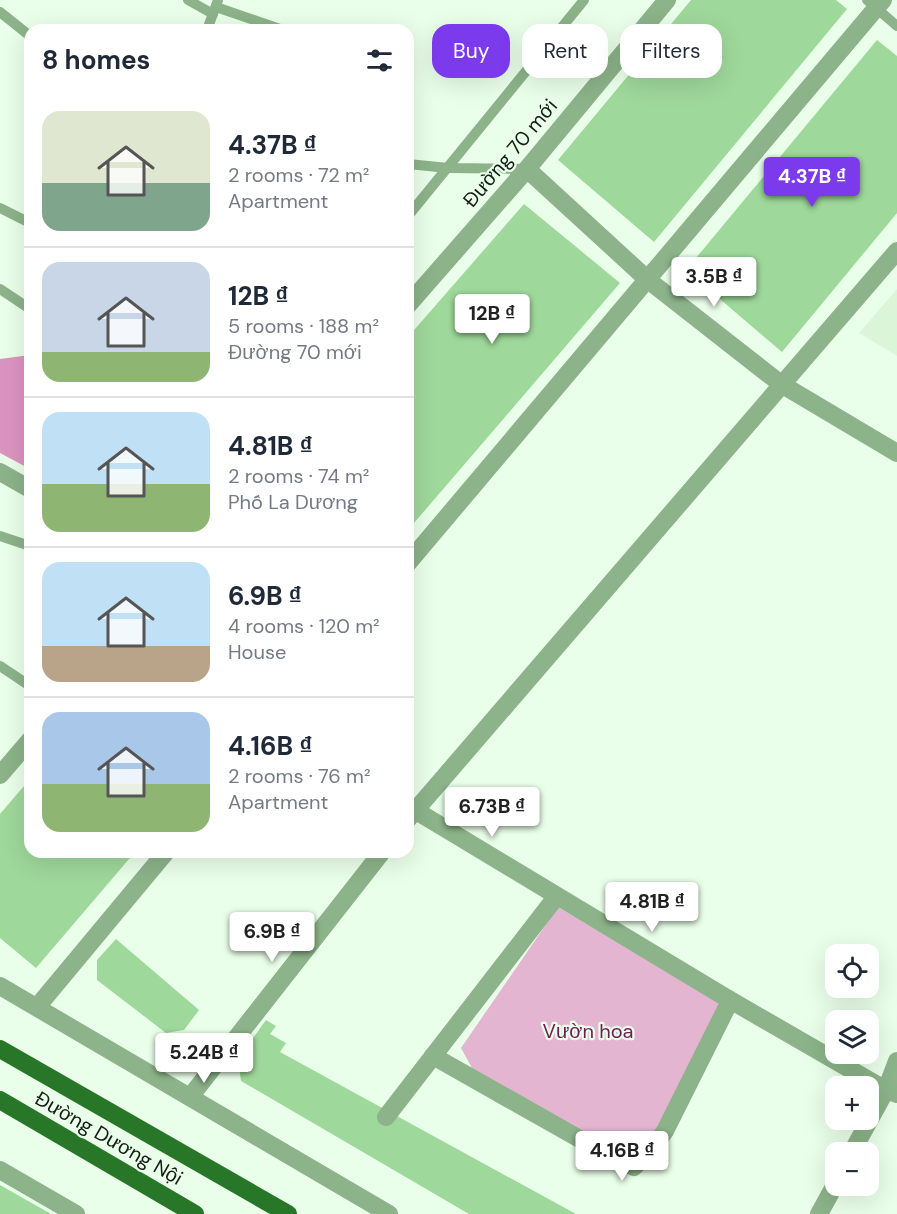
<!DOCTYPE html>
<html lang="en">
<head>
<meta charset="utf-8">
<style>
  :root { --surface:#fff; --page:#f6f6f7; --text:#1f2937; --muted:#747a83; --line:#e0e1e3; --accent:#7c3aed }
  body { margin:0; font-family:"DM Sans",sans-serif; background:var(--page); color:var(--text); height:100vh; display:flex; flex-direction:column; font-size:22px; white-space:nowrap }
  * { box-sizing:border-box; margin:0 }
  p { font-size:20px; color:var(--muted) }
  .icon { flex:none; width:33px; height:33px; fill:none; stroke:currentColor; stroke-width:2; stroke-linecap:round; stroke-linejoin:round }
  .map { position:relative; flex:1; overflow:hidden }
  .details { position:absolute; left:24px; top:24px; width:390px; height:834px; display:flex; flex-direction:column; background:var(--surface); border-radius:18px; box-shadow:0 6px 24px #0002 }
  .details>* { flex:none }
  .hud { position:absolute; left:432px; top:24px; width:375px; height:54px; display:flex; gap:12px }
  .buttons { position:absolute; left:825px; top:944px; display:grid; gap:12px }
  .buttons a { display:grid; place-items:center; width:54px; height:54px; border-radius:12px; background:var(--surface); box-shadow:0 6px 24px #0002; font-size:30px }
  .price { position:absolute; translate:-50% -51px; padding:0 14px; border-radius:6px; background:#fff; color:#222; font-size:20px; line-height:39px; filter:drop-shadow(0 2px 3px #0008) }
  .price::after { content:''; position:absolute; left:50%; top:36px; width:18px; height:14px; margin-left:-9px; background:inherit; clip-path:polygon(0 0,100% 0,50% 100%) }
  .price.on { background:var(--accent); color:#fff }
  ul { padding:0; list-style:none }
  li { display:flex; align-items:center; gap:18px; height:150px; padding:0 18px }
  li+li { border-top:2px solid var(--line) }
  li span { display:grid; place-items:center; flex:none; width:168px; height:120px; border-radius:18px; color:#555 }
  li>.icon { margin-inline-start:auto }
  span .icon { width:72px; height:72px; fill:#fffc; stroke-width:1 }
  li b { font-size:26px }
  h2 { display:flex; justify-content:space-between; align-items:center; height:72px; padding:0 18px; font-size:26px }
  .chip { padding:0 21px; border-radius:18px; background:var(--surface); box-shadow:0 6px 24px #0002; font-size:21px; line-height:54px }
  .chip.on { background:var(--accent); color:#fff }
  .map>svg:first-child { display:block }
  .built { fill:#dbf5d9 }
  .green { fill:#e3b5d1 }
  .water { fill:#db94c1 }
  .building { fill:#9fd89b }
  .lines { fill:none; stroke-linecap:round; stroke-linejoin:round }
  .service { stroke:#8cb389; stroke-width:10 }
  .minor { stroke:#8cb389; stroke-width:18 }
  .tertiary { stroke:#8cb389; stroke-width:18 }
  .primary { stroke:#287628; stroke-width:18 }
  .labels { text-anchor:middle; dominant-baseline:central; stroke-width:4.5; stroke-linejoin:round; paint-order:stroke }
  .street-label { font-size:20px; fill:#151c15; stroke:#eaffe9 }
  .park-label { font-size:20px; fill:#6d1c56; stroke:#eaffe9 }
</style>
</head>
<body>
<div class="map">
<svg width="897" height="1214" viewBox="0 0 897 1214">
  <rect width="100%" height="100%" fill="#eaffe9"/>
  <path class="built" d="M897,289V356L859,333Z"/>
  <path class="green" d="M558,907L721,1003L659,1127L645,1148L609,1149L473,1070L461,1048Z"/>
  <path class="water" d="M30,355V469L0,453V359Z"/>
  <g class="building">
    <path d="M691,0H836L847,9L654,242L558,160Z"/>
    <path d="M877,40L897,56V213L782,352L686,270Z"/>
    <path d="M524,204L620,283L408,530V337Z"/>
    <path d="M30,779V852H135L36,968L0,938V814Z"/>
    <path d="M116,939L199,1010L184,1030L166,1033L97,980V960Z"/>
    <path d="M266,1020L276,1026L270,1034L286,1043L280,1052L576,1214H469L241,1081L238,1059Z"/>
    <path d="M0,1185L51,1214H0Z"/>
  </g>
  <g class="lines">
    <g class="service">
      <path d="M188,0L213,14"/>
      <path d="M867,0L897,26"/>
      <path d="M216,7L283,30"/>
      <path d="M0,12L30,36"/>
      <path d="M207,30L218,0"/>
      <path d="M408,164L448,168L527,169"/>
      <path d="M0,208L30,223"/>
      <path d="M408,216L584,0"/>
      <path d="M0,289L30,309"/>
      <path d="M0,536L30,546"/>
      <path d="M0,666L30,686"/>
    </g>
    <g class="minor">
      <path d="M527,169L648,280L781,384L897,453"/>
      <path d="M0,472L30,489"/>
      <path d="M408,563L883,0"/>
      <path d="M408,806L725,997L886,1090L897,1094"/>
      <path d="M408,819L897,251"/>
      <path d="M0,986L389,1214"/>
      <path d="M37,1007L166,852"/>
      <path d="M433,1056L608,1155L634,1167L648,1154L665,1131L730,1001"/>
      <path d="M190,1097L382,852"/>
      <path d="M386,1117L556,897"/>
      <path d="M852,1152L886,1090L897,1061"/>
      <path d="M0,1170L76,1214"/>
      <path d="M819,1214L836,1183"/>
    </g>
    <g class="tertiary">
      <path d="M408,305L527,169L667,0"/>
      <path d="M0,775L30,740"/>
    </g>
    <g class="primary">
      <path d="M0,1049L288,1214"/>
      <path d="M0,1100L195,1214"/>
    </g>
  </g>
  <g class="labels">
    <g class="street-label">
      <text transform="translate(510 153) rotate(-50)">Đường 70 mới</text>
      <text transform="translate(109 1138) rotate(30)">Đường Dương Nội</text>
    </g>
    <g class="park-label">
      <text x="588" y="1031">Vườn hoa</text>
    </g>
  </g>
</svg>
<div class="buttons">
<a><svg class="icon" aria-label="locate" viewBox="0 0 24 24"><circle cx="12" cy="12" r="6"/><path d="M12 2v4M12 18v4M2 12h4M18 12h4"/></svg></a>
<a><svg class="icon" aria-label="layers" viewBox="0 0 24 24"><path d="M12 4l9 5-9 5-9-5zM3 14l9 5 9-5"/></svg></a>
<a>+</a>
<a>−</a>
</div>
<b class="price on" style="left:812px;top:208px">4.37B ₫</b>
<b class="price" style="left:714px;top:308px">3.5B ₫</b>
<b class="price" style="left:492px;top:345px">12B ₫</b>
<b class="price" style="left:492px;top:838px">6.73B ₫</b>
<b class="price" style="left:652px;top:933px">4.81B ₫</b>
<b class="price" style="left:272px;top:963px">6.9B ₫</b>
<b class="price" style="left:204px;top:1084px">5.24B ₫</b>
<b class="price" style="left:622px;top:1182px">4.16B ₫</b>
<div class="hud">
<a class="chip on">Buy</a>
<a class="chip">Rent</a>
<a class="chip">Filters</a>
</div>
<section class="details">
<h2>8 homes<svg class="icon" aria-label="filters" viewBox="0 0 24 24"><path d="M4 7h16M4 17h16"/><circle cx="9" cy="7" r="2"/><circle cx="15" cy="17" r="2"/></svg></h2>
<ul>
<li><span style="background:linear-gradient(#dfe7d0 60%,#7fa58c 0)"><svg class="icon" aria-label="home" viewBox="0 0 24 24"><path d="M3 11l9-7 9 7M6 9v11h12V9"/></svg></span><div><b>4.37B ₫</b><p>2 rooms · 72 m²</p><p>Apartment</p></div></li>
<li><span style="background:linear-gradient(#c9d6e8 75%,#8fb573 0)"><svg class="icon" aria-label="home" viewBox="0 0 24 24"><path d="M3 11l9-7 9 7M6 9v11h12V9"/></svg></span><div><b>12B ₫</b><p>5 rooms · 188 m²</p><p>Đường 70 mới</p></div></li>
<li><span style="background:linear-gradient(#bfe0f5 60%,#8fb573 0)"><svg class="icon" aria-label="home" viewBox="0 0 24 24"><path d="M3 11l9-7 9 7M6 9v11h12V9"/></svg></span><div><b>4.81B ₫</b><p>2 rooms · 74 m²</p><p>Phố La Dương</p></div></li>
<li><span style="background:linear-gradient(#bfe0f5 70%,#b9a48a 0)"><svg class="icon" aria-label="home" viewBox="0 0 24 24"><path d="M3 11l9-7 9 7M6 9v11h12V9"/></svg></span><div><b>6.9B ₫</b><p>4 rooms · 120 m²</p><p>House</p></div></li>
<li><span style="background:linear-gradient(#a9c7e8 60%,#8fb573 0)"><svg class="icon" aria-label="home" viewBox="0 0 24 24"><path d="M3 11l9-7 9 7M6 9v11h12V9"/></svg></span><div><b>4.16B ₫</b><p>2 rooms · 76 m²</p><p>Apartment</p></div></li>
</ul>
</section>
</div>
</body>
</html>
